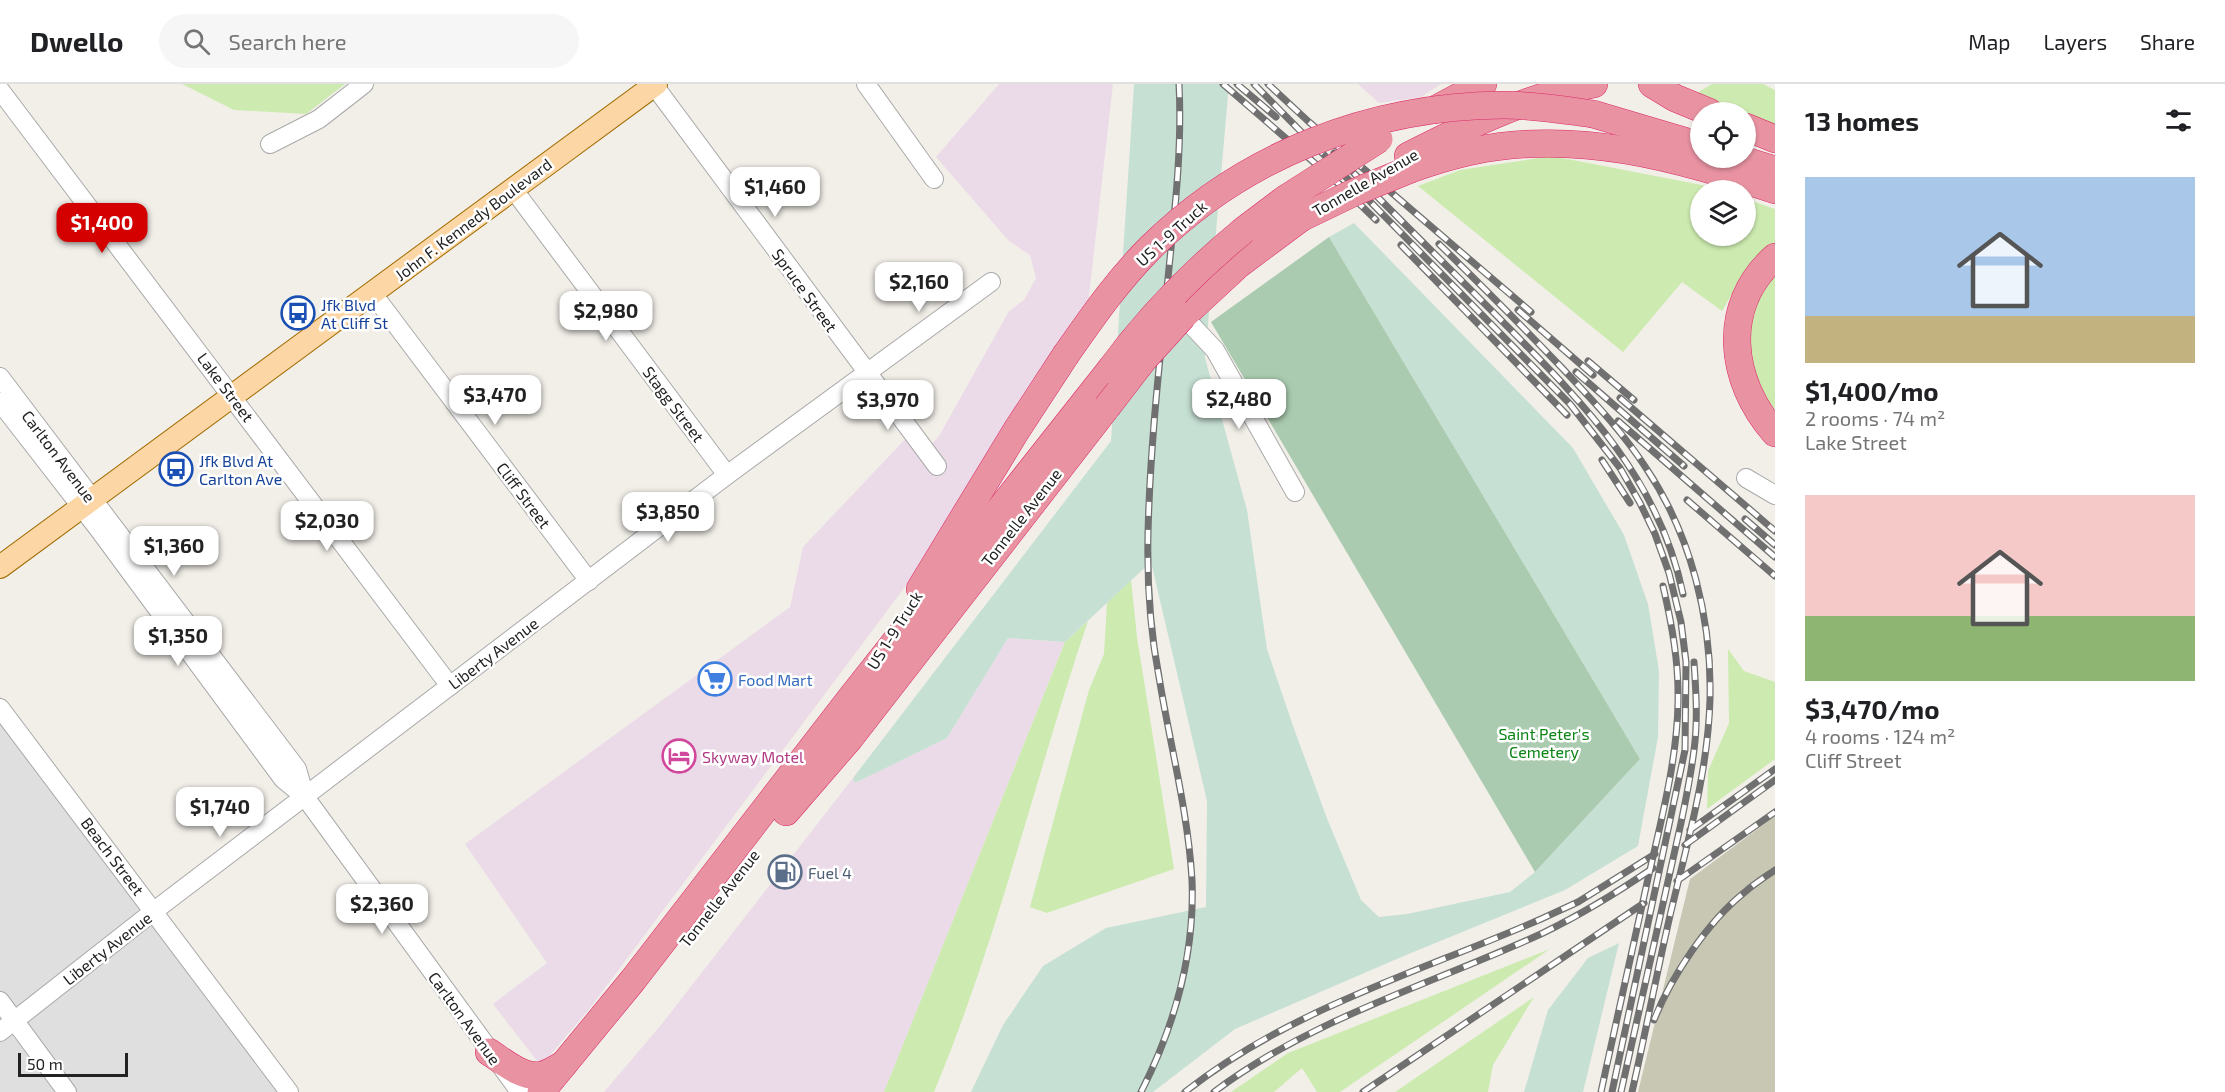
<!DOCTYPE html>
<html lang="en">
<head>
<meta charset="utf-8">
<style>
  :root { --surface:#fff; --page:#f6f6f6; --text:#202124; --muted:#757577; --line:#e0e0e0; --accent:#d40000 }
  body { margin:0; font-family:"Exo 2",sans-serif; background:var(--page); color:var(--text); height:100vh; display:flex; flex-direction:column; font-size:22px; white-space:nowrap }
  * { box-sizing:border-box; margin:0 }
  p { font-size:20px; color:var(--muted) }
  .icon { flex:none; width:33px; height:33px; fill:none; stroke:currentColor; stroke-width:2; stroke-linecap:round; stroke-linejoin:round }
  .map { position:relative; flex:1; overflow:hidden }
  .panel { display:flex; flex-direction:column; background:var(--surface); width:450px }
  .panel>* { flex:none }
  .tools { position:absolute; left:1690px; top:18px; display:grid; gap:12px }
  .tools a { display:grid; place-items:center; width:66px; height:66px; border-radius:50%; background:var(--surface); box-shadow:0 2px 4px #0004; font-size:30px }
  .scale { position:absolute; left:18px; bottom:15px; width:110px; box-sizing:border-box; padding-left:6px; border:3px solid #222; border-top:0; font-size:16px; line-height:21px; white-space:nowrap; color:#222; -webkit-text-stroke:4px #fff; paint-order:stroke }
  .price { position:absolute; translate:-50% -51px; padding:0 14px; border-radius:12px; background:#fff; color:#222; font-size:20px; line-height:39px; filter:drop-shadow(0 2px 3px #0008) }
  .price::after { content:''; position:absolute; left:50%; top:36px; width:18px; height:14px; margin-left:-9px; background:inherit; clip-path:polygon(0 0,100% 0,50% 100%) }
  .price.selected { background:var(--accent); color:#fff }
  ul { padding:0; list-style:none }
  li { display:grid; align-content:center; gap:12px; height:318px; padding:0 30px }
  li span { display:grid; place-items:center; height:186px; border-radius:0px; color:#555 }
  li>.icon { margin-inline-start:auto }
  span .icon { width:108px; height:108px; fill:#fffc; stroke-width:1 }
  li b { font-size:26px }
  h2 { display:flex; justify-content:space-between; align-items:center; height:72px; padding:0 30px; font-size:26px }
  header { display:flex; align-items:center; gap:36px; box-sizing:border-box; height:84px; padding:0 30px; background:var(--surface); border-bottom:2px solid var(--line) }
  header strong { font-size:28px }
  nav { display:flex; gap:33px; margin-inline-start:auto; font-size:21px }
  .search { width:420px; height:54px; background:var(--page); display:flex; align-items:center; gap:15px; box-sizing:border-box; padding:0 21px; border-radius:33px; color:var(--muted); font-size:22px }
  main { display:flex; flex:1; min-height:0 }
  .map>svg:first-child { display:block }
  .residential { fill:#e0dfdf }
  .industrial { fill:#ebdbe8 }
  .construction { fill:#c7c7b4 }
  .grass { fill:#cdebb0 }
  .wetland { fill:#c6e0d4 }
  .cemetery { fill:#aacbaf }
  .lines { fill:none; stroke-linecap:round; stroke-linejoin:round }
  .minor-casing { stroke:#a9a9a9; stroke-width:20 }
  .major-casing { stroke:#a06b00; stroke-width:24 }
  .highway-casing { stroke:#dc2a67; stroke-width:28 }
  .minor { stroke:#fff; stroke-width:18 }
  .major { stroke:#fcd6a4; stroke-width:22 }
  .highway { stroke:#e892a2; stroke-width:27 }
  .rail-casing { stroke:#707070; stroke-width:7 }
  .rail { stroke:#fff; stroke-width:4.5; stroke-dasharray:14; stroke-linecap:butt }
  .highway-bridge-casing { stroke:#dc2a67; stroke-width:28; stroke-linecap:butt }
  .highway-bridge { stroke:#e892a2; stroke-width:27 }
  .labels { text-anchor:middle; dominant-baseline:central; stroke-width:5; stroke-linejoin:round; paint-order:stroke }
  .street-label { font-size:16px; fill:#222; stroke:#fff }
  .transit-label { font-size:16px; fill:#164399; stroke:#fff; text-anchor:start }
  .shop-label { font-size:16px; fill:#366cbe; stroke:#fff; text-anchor:start }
  .park-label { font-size:16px; fill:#0c8416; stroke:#fff }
  .hotel-label { font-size:16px; fill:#b23c85; stroke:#fff; text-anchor:start }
  .service-label { font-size:16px; fill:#4e5e75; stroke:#fff; text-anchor:start }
</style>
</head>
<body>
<header>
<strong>Dwello</strong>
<div class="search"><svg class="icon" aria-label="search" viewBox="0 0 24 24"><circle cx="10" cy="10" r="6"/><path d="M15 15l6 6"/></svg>Search here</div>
<nav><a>Map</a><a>Layers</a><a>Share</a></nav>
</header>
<main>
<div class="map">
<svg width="1775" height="1008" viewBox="0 0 1775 1008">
  <rect width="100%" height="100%" fill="#f2efe9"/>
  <path class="residential" d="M0,612L286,1008H0Z"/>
  <g class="industrial">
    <path d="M999,0H1113L1083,265L590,924L541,982L493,920L547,879L465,760L790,523L803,463L909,351L924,369L939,352L1009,227L1024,216L1036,194L1030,171L1009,157L936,73Z"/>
    <path d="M1358,0H1441L1421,13L1379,19Z"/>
    <path d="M1008,554L1065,558L884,1008H604L661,941L853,694L855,699L947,654Z"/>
  </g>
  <path class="construction" d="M1775,732V1008H1638L1690,795Z"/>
  <g class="grass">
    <path d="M182,0H345L306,30L234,26Z"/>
    <path d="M1712,0H1763L1775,6V47L1746,34V28H1735L1695,10Z"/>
    <path d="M1552,72L1707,102L1720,106H1701V152H1746V115L1775,125V160L1743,191L1722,227L1682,198L1623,268L1418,102L1460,86Z"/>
    <path d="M1775,189V326L1750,289L1746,241L1770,192Z"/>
    <path d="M1131,496L1137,553L1174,785L1047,829L1030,823L1089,606L1104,570L1107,519Z"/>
    <path d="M1088,537C1035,694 998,855 934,1008H884L1065,558Z"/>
    <path d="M1728,565L1744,587L1775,598V675L1707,725L1708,687L1729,639Z"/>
    <path d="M1550,865L1340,1008H1317L1302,984L1274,1008H1231L1288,969Z"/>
    <path d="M1534,913L1493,981L1488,1008H1395Z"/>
  </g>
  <g class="wetland">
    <path d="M1134,0H1229L1205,274L1247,426L1267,565L1293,642L1328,737L1361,816L1379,833L1407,830L1510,808L1535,788L1640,675L1329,153L1354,139L1573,364L1624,451L1648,520L1659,587L1658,653L1638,762L1565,806L1406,871L1235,945L1153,1008H971L1003,941L1043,882L1106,844L1206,823L1207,717L1151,478L1065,558L1008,554L947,654L855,699L853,694L1111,357Z"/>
    <path d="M1619,859L1583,1008H1524L1548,926L1588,874Z"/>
  </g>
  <path class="cemetery" d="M1329,153L1640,675L1535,788L1211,238Z"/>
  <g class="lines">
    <defs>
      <g id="minor">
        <path d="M653,0L937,382"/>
        <path d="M866,0L934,95"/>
        <path d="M0,6L450,602"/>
        <path d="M270,60L319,35L364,0"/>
        <path d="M513,105L727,391"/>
        <path d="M373,210L589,497"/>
        <path d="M1183,232L1215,266L1295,408"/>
        <path d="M0,293L297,685L305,713"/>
        <path d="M0,318L97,443L283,695L305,713L520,1008"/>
        <path d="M1746,394L1775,411"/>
        <path d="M0,624L289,1008"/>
        <path d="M0,917L67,1008"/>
        <path d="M0,948L154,827L727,391L991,198"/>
      </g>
      <path id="major" d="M0,483L656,0"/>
      <g id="highway">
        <path d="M1652,0L1675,14L1709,28"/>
        <path d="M1434,26L1483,0"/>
        <path d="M1593,30L1701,62"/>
        <path d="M1746,43L1775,55"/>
        <path d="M1408,72C1467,42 1528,12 1594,0"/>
        <path d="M1737,74L1775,86"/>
        <path d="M1411,85C1431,78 1452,71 1473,67C1577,45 1677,74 1775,106"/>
        <path d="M1244,146L1285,115"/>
        <path d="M1775,173C1720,222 1729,297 1775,349"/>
        <path d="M1183,232L1238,181L1301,134"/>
        <path d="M920,505L1016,347L1065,272"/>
        <path d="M786,728L850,654L1107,323"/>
        <path d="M489,968C503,977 523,995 542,991C549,989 557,984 564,980"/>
        <path d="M541,1008L633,896L850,615L1110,286"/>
      </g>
    </defs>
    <use href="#minor" class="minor-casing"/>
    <use href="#major" class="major-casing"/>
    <use href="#highway" class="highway-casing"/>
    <use href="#minor" class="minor"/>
    <use href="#major" class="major"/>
    <use href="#highway" class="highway"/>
    <defs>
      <g id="rail">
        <path d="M1223,0L1339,100"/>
        <path d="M1237,0L1276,33"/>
        <path d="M1254,0L1570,320L1620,384L1640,419L1655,450L1669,489L1681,538L1686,578L1685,666L1612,1008"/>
        <path d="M1268,0L1309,38L1531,228"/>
        <path d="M1334,69C1388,124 1442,177 1496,231C1578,314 1658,390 1683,510"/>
        <path d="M1333,94L1376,136"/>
        <path d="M1439,160C1482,202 1523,243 1564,286C1593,317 1623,348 1646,384C1691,451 1712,535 1710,615C1708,690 1686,763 1669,836C1656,893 1645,951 1632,1008"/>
        <path d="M1401,161L1567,331"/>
        <path d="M1518,226L1593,291"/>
        <path d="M1588,277L1634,316"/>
        <path d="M1576,288L1684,382"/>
        <path d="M1620,314L1775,447"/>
        <path d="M1618,337L1775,473"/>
        <path d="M1602,376L1630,419"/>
        <path d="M1687,416L1775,492"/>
        <path d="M1745,435L1775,461"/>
        <path d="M1690,746L1775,685"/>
        <path d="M1685,761L1775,696"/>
        <path d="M1677,797L1775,728"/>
        <path d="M1654,936C1671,893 1708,837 1745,808C1754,800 1765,793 1775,786"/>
        <path d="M1141,1008C1174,943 1195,870 1192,796C1188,727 1170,661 1159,593C1150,546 1147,498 1148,450C1150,358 1161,266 1170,174C1176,116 1182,58 1179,0"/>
        <path d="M1185,1008C1290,925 1420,888 1541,835L1578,818L1655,770"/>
        <path d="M1214,1008C1312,934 1433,900 1543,849C1582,830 1618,808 1653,784"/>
        <path d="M1363,1008L1644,819"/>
        <path d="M1601,1008C1616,938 1632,868 1647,799C1660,741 1677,678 1678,619C1679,579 1672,541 1663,502"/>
        <path d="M1621,1008L1681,739C1686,715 1691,690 1694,666C1698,637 1696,607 1694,578"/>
      </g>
    </defs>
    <use href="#rail" class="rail-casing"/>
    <use href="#rail" class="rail"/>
    <defs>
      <g id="highway-bridge">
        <path d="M1285,115L1379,55"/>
        <path d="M1301,134L1355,108L1411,85"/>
        <path d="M1065,272C1091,235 1117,197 1150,164C1244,71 1370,22 1503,21C1533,21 1563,26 1593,30"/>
        <path d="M1110,286C1149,233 1194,187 1244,146"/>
        <path d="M1107,323L1144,275L1183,232"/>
      </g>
    </defs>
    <use href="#highway-bridge" class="highway-bridge-casing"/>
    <use href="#highway-bridge" class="highway-bridge"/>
  </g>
  <defs>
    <symbol id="bus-ring" viewBox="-11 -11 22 22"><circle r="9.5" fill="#fff" stroke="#1a4fb4" stroke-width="1.5"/><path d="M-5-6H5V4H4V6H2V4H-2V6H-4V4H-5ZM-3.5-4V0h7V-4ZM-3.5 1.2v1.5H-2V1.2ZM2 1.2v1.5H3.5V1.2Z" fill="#1a4fb4"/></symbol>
    <symbol id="supermarket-ring" viewBox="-11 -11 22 22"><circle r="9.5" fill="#fff" stroke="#3f7fe0" stroke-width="1.5"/><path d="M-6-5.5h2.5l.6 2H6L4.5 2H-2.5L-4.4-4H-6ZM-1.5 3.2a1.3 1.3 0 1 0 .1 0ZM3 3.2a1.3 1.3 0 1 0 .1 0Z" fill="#3f7fe0"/></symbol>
    <symbol id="hotel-ring" viewBox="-11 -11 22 22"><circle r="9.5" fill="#fff" stroke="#d1479c" stroke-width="1.5"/><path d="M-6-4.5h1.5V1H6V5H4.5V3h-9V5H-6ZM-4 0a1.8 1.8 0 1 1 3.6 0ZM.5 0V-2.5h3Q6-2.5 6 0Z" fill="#d1479c"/></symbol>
    <symbol id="fuel-ring" viewBox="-11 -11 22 22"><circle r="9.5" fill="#fff" stroke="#5c6f8a" stroke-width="1.5"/><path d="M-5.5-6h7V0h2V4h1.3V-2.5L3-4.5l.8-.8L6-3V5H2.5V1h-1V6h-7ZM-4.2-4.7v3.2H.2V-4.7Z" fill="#5c6f8a"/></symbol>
  </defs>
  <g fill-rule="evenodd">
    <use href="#bus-ring" x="279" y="210" width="38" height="38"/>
    <use href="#bus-ring" x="157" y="366" width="38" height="38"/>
    <use href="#supermarket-ring" x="696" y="576" width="38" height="38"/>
    <use href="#hotel-ring" x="660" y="653" width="38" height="38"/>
    <use href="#fuel-ring" x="766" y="769" width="38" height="38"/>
  </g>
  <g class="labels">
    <g class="street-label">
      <text transform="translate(1365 98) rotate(-30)">Tonnelle Avenue</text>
      <text transform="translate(473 135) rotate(-37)">John F. Kennedy Boulevard</text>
      <text transform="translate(1171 149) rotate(-42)">US 1-9 Truck</text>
      <text transform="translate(805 206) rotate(54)">Spruce Street</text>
      <text transform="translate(226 303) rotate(53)">Lake Street</text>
      <text transform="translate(674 320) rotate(53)">Stagg Street</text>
      <text transform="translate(59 372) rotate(53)">Carlton Avenue</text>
      <text transform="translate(524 411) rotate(53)">Cliff Street</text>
      <text transform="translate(1021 433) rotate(-52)">Tonnelle Avenue</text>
      <text transform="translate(894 546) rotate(-58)">US 1-9 Truck</text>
      <text transform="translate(493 569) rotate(-37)">Liberty Avenue</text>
      <text transform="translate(113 772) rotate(53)">Beach Street</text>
      <text transform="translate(719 814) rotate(-52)">Tonnelle Avenue</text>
      <text transform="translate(107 864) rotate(-38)">Liberty Avenue</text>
      <text transform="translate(465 934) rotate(54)">Carlton Avenue</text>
    </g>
    <g class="transit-label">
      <text x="321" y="220">Jfk Blvd<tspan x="321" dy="18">At Cliff St</tspan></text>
      <text x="199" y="376">Jfk Blvd At<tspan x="199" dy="18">Carlton Ave</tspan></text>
    </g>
    <g class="shop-label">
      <text x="738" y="595">Food Mart</text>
    </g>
    <g class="park-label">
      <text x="1544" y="649">Saint Peter's<tspan x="1544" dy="18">Cemetery</tspan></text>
    </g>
    <g class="hotel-label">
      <text x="702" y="672">Skyway Motel</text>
    </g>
    <g class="service-label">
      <text x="808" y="788">Fuel 4</text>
    </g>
  </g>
</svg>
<div class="tools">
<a><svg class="icon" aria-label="locate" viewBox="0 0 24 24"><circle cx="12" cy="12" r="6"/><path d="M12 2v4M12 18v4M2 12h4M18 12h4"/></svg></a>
<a><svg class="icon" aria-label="layers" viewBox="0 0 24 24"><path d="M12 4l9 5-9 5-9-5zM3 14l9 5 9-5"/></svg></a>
</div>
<div class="scale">50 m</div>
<b class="price" style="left:775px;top:134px">$1,460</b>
<b class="price selected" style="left:102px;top:170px">$1,400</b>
<b class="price" style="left:919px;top:229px">$2,160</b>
<b class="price" style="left:606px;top:258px">$2,980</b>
<b class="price" style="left:495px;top:342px">$3,470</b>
<b class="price" style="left:1239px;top:346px">$2,480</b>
<b class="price" style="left:888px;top:347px">$3,970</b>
<b class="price" style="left:668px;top:459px">$3,850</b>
<b class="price" style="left:327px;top:468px">$2,030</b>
<b class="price" style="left:174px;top:493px">$1,360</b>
<b class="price" style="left:178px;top:583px">$1,350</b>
<b class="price" style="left:220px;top:754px">$1,740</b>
<b class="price" style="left:382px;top:851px">$2,360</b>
</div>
<section class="panel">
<h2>13 homes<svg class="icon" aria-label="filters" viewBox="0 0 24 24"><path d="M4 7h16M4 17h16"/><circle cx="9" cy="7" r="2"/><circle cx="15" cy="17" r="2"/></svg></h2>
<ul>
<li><span style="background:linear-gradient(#a9c7e8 75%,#c2b280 0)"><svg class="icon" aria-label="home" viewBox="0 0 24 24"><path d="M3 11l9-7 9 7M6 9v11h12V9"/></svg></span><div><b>$1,400/mo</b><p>2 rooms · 74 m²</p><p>Lake Street</p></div></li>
<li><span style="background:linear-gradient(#f6c9c9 65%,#8fb573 0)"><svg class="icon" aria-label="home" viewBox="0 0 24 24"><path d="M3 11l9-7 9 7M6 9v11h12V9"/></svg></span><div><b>$3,470/mo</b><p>4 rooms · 124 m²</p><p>Cliff Street</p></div></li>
</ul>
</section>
</main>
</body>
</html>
